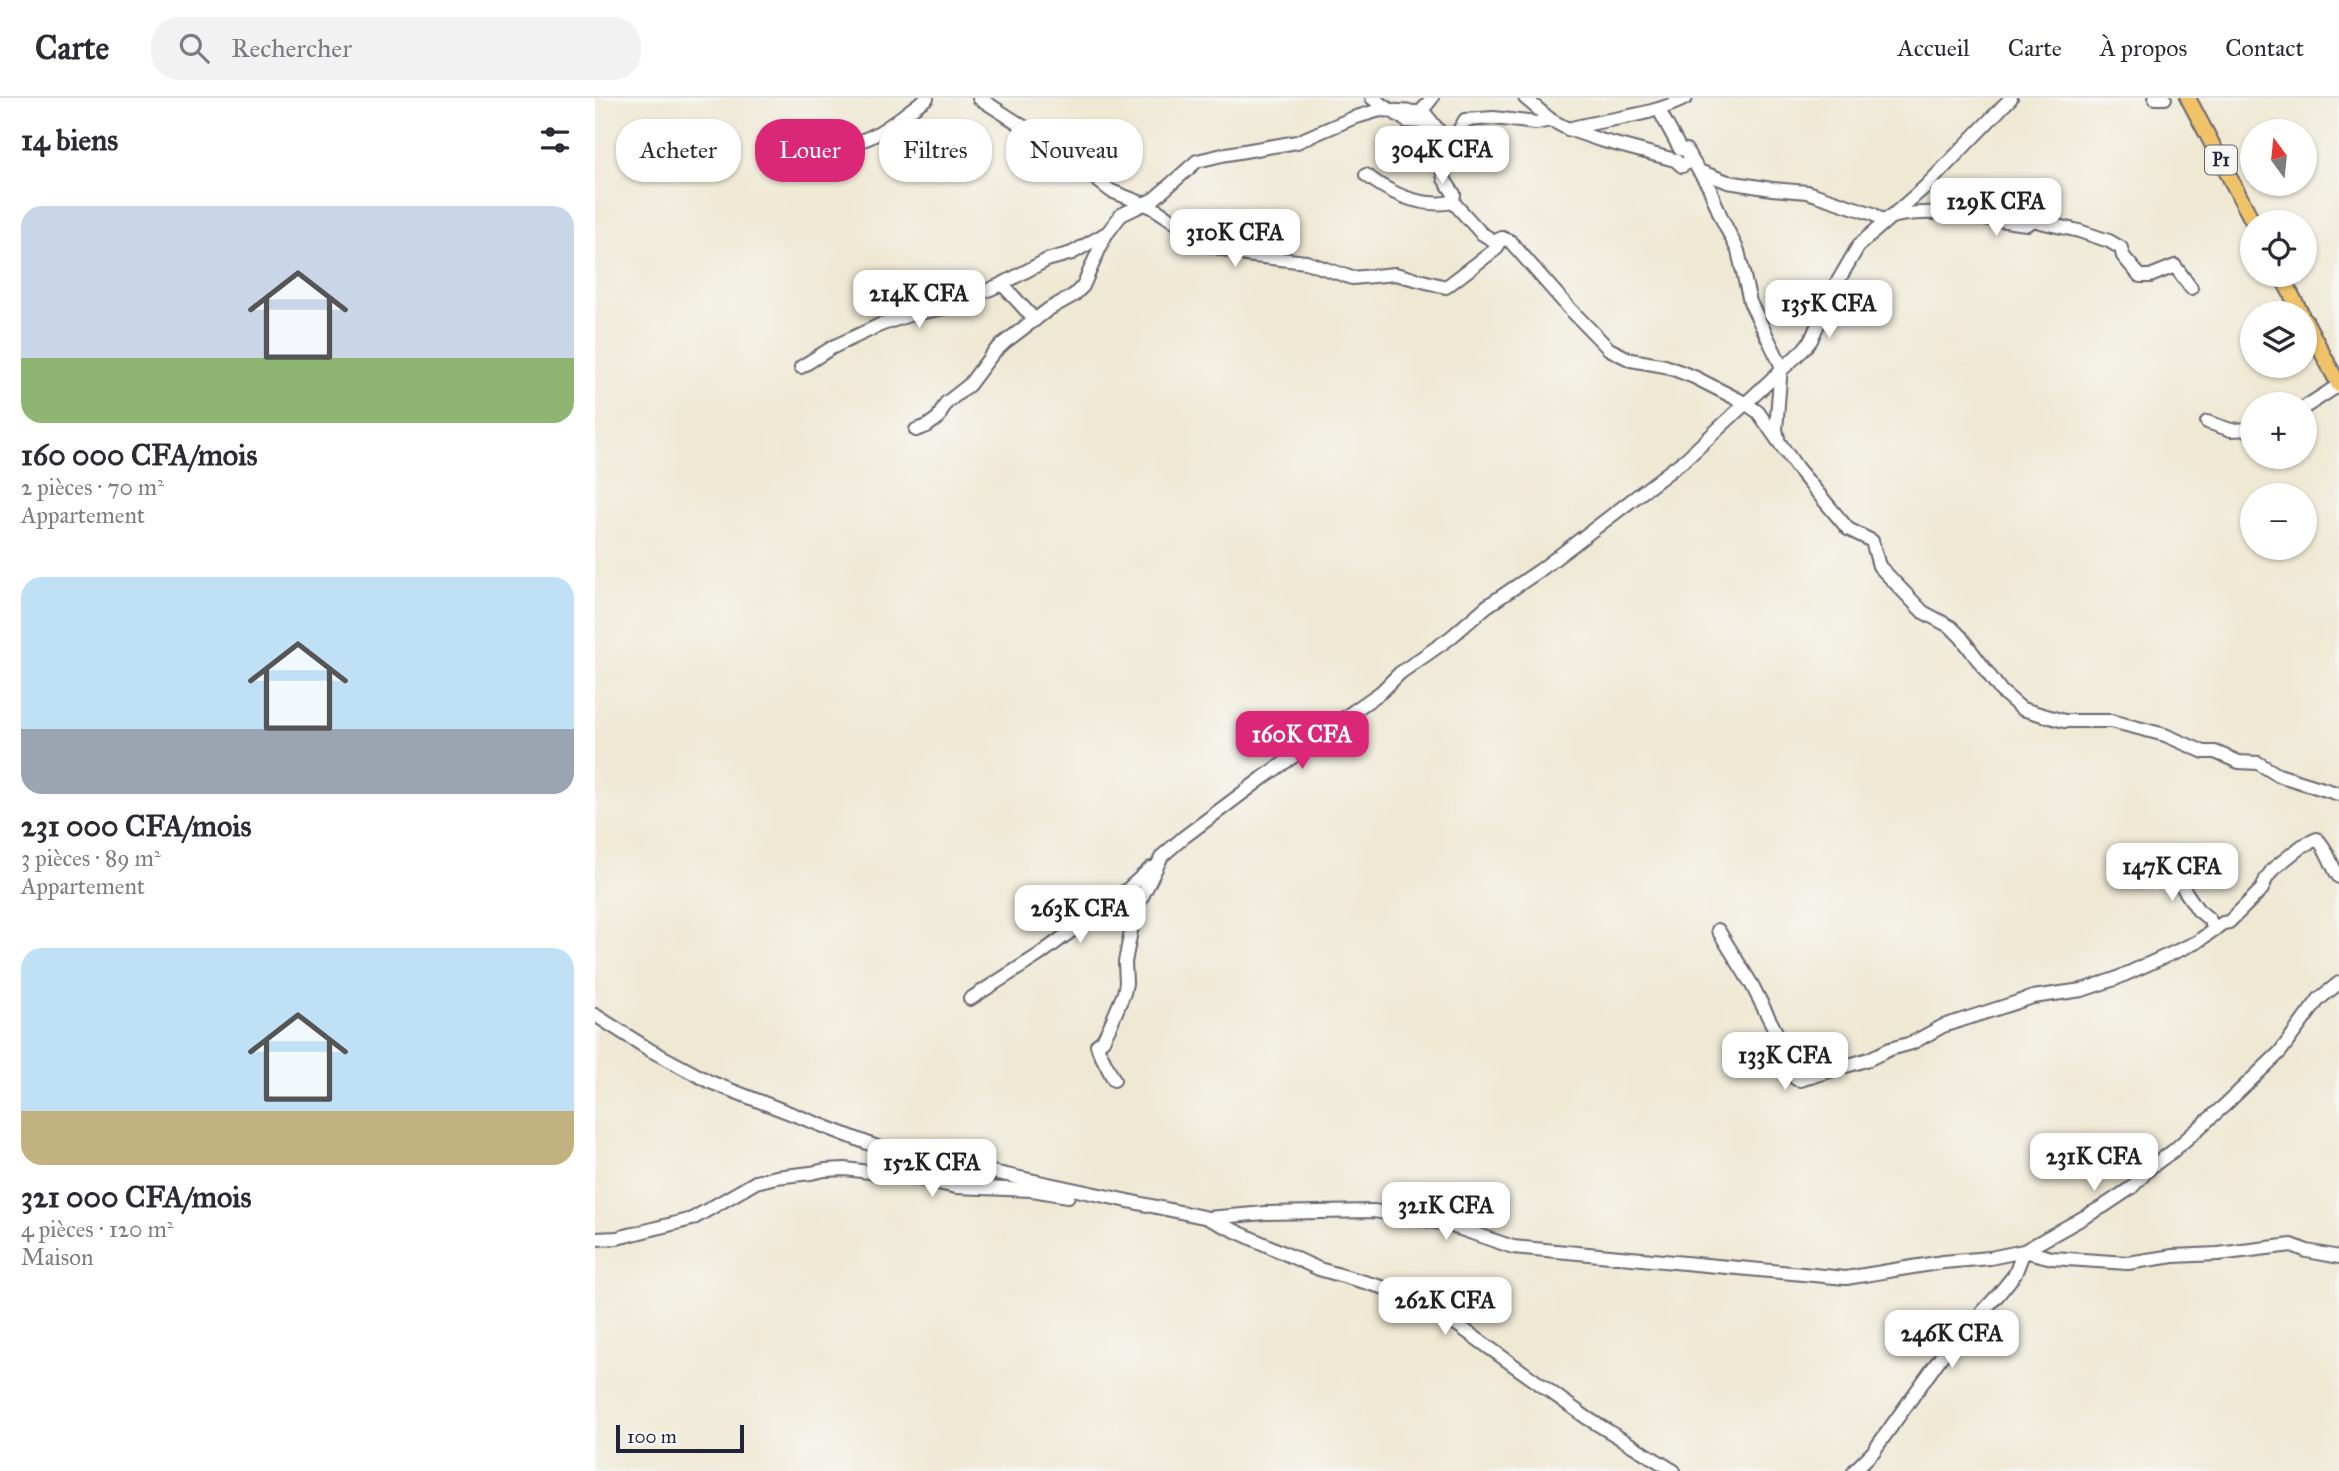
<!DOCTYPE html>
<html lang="fr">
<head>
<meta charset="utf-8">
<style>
  :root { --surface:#fff; --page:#f2f2f3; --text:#2b2b33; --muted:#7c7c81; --line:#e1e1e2; --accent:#db2777 }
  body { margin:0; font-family:"IM FELL Great Primer",serif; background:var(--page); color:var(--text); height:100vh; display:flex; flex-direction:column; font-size:26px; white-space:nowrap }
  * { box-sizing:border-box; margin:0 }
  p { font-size:23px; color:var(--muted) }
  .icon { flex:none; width:38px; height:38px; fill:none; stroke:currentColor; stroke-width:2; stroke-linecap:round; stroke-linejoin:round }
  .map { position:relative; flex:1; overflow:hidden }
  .sheet { display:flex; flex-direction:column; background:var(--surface); width:595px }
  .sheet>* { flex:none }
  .hud { position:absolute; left:21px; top:21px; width:665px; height:63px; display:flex; gap:14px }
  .needle { width:46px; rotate:345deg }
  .buttons { position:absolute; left:1645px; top:21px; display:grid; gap:14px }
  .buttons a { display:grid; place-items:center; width:77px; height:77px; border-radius:50%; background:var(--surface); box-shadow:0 2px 5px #0004; font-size:35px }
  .scale { position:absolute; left:21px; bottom:18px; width:128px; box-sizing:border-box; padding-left:7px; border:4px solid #22223b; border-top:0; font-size:19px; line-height:24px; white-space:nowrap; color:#22223b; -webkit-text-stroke:5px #f6f6f2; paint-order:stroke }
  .price { position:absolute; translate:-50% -60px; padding:0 16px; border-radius:14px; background:#fff; color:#222; font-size:23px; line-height:46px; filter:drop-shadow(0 2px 4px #0008) }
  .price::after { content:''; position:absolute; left:50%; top:42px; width:21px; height:16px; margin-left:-10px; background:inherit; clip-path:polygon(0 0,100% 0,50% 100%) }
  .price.current { background:var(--accent); color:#fff }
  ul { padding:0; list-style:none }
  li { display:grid; align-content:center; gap:14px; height:371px; padding:0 21px }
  li span { display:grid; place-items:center; height:217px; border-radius:21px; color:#555 }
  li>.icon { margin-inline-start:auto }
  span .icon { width:126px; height:126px; fill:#fffc; stroke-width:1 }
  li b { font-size:30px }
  h2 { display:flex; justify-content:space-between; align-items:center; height:84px; padding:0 21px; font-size:30px }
  .chip { padding:0 24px; border-radius:28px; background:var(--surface); box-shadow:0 2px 5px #0004; font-size:24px; line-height:63px }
  .chip.current { background:var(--accent); color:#fff }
  header { display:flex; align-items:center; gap:42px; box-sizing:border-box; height:98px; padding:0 35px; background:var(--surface); border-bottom:2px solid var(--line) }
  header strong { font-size:33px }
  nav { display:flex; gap:38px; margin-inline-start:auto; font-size:24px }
  .search { width:490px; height:63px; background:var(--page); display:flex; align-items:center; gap:18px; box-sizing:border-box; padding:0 24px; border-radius:28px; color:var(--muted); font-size:26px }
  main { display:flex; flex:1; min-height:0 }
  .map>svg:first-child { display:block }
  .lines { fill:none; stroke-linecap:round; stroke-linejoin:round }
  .minor-casing { stroke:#6a6770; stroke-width:16 }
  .major-casing { stroke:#6a6770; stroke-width:18 }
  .minor { stroke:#fff; stroke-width:12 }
  .major { stroke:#f1c369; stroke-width:14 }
  .labels { text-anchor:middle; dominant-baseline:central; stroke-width:7; stroke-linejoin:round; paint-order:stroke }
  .shield { fill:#f6f6f2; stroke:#626272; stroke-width:2 }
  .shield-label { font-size:18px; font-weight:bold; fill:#22223b }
</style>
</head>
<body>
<header>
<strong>Carte</strong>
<div class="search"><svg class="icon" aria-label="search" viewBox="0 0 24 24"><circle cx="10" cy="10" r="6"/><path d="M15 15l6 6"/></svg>Rechercher</div>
<nav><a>Accueil</a><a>Carte</a><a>À propos</a><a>Contact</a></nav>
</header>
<main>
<section class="sheet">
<h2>14 biens<svg class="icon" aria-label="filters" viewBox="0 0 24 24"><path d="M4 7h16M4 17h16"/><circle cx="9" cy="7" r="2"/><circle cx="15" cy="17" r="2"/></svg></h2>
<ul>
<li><span style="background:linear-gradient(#c9d6e8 70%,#8fb573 0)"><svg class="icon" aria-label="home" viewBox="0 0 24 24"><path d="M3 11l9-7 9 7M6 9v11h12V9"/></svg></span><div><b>160 000 CFA/mois</b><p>2 pièces · 70 m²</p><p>Appartement</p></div></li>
<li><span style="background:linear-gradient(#bfe0f5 70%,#9aa5b1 0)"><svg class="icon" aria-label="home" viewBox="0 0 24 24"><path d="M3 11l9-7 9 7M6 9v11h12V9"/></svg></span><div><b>231 000 CFA/mois</b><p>3 pièces · 89 m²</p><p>Appartement</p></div></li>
<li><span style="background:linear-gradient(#bfe0f5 75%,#c2b280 0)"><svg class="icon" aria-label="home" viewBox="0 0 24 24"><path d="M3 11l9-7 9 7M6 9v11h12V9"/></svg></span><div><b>321 000 CFA/mois</b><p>4 pièces · 120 m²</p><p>Maison</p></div></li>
</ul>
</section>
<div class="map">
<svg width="1744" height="1373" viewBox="0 0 1744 1373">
  <rect width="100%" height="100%" fill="#f6f6f2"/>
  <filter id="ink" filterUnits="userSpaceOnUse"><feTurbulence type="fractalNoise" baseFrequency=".0143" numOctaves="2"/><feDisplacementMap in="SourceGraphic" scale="14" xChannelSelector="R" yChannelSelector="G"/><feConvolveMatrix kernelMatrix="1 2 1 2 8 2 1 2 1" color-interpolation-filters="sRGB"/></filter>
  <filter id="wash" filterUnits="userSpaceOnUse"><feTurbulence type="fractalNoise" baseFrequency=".00686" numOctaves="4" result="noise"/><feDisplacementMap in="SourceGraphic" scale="28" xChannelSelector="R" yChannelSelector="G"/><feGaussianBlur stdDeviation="1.57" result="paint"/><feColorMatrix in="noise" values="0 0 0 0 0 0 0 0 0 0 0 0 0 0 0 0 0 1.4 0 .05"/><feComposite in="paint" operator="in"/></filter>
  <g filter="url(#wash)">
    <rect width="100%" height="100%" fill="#efe8d3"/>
  </g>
  <g filter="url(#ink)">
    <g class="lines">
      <defs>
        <g id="minor">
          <path d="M384,0L454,45L516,93L557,109L617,148L651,157L711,164L757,180L800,176L851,189L901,151L907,140"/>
          <path d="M777,0L812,23L828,24L842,36L849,81L859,96L858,104"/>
          <path d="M930,0L956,22"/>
          <path d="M1560,0H1570"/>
          <path d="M1064,12L1085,51L1091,52L1097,62"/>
          <path d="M825,15L837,0"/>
          <path d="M973,31C1012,20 1054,19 1091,0"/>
          <path d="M203,36C219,40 235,45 252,45C280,45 309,15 332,0"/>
          <path d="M1104,73L1114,89L1126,119L1143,153L1155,204L1186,267L1181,332L1183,340"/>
          <path d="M771,77C796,96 826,110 858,104L886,135L899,143L907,140L915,143L974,210L1014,251L1036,262L1070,268L1099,279L1150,305L1163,314L1202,370L1253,431L1277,443L1284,468L1328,514L1356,529L1366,539L1406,593L1427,611L1469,623H1516L1547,631L1570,637L1609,654H1620L1644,664L1663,665L1683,677L1744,696"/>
          <path d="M407,186L452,162L477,155L510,136"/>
          <path d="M206,269L238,249L285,227L314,217L354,209L407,186L440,222"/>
          <path d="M1710,309L1744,287"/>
          <path d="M1612,324L1636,332L1657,331"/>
          <path d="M321,332L332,328L343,320L351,305L374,287L398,255L410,244L454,211L479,197L488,188L510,138L526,117L559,101L602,63L632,56L702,44L758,20L785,12L821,14L832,18L848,38L861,37L870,22L899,20L941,25L956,22L973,31L1005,42L1080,62L1087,68L1097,62L1104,73L1133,84L1177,91L1212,94L1278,116L1286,122C1332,106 1385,121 1432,126L1440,122L1445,124L1484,133L1514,143L1526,150L1528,158L1545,178H1555L1580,168L1596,190"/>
          <path d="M1560,761L1582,781L1603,812L1614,821L1620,831"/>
          <path d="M1123,832L1157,887L1184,940L1201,981L1205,982L1274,961L1295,951L1317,945L1348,928L1398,912L1438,899L1487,892L1520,881L1602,844L1628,825L1634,824L1667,791L1671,781L1678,771L1707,748L1722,741C1733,751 1735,766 1744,779"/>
          <path d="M375,901L444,857L533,791L556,770"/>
          <path d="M0,917L55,952L115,984L285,1050L613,1120L670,1115L779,1113L851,1126L918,1149L1251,1180L1348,1164L1395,1160L1429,1153L1457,1160L1533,1165L1578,1158L1623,1156L1697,1147L1712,1153L1744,1159"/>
          <path d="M519,982L504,953L502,947L508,942L515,928L529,895L531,885L530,864L540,813L567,758L589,739L669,679L732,635L749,620L786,594L805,575L855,540L892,508L944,473L1092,360L1209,251L1216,242L1239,190L1264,147L1331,88L1416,0"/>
          <path d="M614,1121L724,1171L825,1200L992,1320L1079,1373"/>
          <path d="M0,1141L22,1140L97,1121L161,1084L181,1079L216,1075L230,1072L250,1071L315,1079L361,1089L437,1092L473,1098"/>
          <path d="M1259,1373L1278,1354L1346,1259L1403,1197L1420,1176L1429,1153L1509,1108L1536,1090L1556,1069L1578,1053L1630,1007L1685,954L1724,901L1744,885"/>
        </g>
        <g id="major">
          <path d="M1593,0L1658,124"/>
          <path d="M1686,177L1706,215"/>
          <path d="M1710,222L1744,287"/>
        </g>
      </defs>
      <use href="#minor" class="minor-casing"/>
      <use href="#major" class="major-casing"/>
      <use href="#minor" class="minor"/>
      <use href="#major" class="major"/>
    </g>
  </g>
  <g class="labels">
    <rect class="shield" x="1610" y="47.5" width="32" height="29" rx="5"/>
    <g class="shield-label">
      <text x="1626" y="62">P1</text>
    </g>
  </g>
</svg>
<div class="buttons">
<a><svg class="needle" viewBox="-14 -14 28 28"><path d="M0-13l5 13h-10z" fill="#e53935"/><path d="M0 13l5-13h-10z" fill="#7c7c81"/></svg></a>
<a><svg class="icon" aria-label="locate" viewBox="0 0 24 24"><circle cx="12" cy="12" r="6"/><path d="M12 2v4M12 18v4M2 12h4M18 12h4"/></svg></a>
<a><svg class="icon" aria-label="layers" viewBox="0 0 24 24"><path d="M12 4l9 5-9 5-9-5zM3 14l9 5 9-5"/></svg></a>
<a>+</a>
<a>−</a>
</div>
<div class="scale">100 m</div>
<b class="price" style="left:847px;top:88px">304K CFA</b>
<b class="price" style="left:1401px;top:140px">129K CFA</b>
<b class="price" style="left:640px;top:171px">310K CFA</b>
<b class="price" style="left:324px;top:232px">214K CFA</b>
<b class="price" style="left:1234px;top:242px">135K CFA</b>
<b class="price current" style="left:707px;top:673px">160K CFA</b>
<b class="price" style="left:1577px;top:805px">147K CFA</b>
<b class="price" style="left:485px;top:847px">263K CFA</b>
<b class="price" style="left:1190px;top:994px">133K CFA</b>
<b class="price" style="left:1499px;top:1095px">231K CFA</b>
<b class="price" style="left:337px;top:1101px">152K CFA</b>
<b class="price" style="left:851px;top:1144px">321K CFA</b>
<b class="price" style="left:850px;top:1239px">262K CFA</b>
<b class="price" style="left:1357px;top:1272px">246K CFA</b>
<div class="hud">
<a class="chip">Acheter</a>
<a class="chip current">Louer</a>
<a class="chip">Filtres</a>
<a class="chip">Nouveau</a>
</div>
</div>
</main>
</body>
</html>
